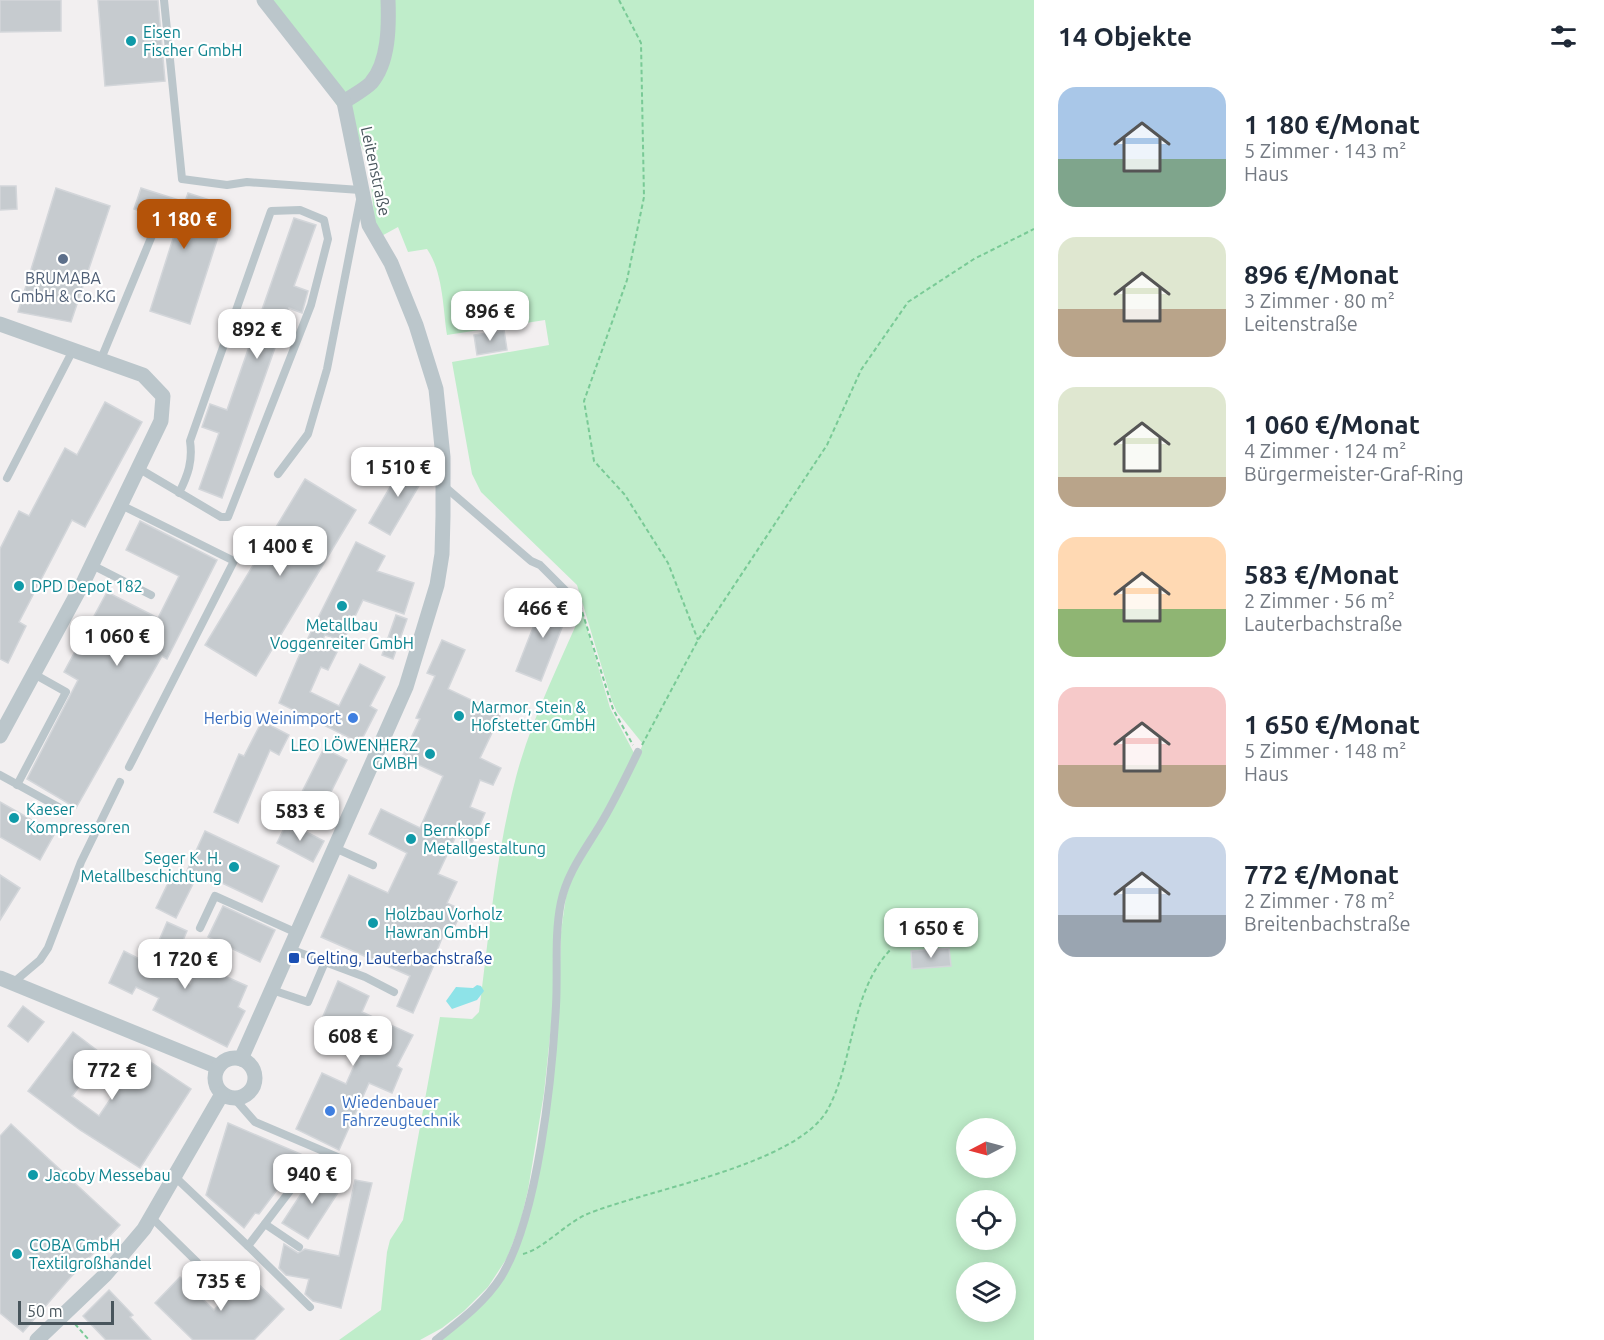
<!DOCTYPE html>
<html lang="de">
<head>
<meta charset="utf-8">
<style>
  :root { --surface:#fff; --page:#f6f6f7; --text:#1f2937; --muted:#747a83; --accent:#b45309 }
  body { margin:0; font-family:Ubuntu,sans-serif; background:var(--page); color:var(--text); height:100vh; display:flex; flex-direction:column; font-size:22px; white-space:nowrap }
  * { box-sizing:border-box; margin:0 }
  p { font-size:20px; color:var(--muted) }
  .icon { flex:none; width:33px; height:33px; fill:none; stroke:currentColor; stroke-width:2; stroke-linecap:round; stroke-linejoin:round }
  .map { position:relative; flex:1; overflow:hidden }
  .panel { display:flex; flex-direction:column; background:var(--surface); width:570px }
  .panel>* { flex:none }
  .needle { width:39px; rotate:264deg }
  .fabs { position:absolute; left:956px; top:1118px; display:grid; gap:12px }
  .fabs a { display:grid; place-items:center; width:60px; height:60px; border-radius:50%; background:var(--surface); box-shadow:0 3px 15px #0003; font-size:30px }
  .scale { position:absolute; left:18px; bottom:15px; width:96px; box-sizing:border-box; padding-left:6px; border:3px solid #48555c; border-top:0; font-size:16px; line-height:21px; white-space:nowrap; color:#48555c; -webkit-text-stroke:4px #fff; paint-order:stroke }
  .price { position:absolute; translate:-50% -51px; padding:0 14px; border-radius:12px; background:#fff; color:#222; font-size:20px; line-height:39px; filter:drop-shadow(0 2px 3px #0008) }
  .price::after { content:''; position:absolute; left:50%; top:36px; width:18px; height:14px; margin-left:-9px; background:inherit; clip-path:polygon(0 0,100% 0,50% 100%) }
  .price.active { background:var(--accent); color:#fff }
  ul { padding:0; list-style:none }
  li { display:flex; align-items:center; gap:18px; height:150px; padding:0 24px }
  li span { display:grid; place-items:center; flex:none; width:168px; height:120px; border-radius:18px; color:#555 }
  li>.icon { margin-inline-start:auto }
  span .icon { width:72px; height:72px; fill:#fffc; stroke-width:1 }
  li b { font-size:26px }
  h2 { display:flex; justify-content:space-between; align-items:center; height:72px; padding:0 24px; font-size:26px }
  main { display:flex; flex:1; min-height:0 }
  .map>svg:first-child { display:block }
  .green { fill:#bfedca; fill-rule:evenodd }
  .water { fill:#8ee3e8 }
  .building { fill:#c6cbcf; stroke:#d3d6da; stroke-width:1.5 }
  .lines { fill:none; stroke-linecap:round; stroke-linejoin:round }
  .path { stroke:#79ca96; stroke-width:2; stroke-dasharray:4.5 3; stroke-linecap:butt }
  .lane { stroke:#bbc6cb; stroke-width:8 }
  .street { stroke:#bbc6cb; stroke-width:15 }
  .culture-dot { fill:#0f9aa8; stroke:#fff; stroke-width:2 }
  .service-dot { fill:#5c6f8a; stroke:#fff; stroke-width:2 }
  .shop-dot { fill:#3f7fe0; stroke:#fff; stroke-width:2 }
  .transit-dot { fill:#1a4fb4; stroke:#fff; stroke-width:2 }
  .labels { text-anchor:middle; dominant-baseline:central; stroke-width:4.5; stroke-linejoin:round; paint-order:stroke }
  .culture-label { font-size:16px; fill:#0d838f; stroke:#fff; text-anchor:start }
  .street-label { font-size:16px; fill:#48555c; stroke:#fff }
  .service-label { font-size:16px; fill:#4e5e75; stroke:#fff }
  .shop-label { font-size:16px; fill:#366cbe; stroke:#fff; text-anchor:end }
  .transit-label { font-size:16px; fill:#164399; stroke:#fff; text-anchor:start }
</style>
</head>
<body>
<main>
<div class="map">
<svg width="1034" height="1340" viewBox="0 0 1034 1340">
  <rect width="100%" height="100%" fill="#f2eff0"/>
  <g class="green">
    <path d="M264,0H1034V1340H439C486,1300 509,1282 528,1220L558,1025L561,932L566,896L573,876L619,797L643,744L617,712L612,701L577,585L481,492L472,474L452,362L549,345L545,320L447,335C443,308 443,272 427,249L408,252L398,227L376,239L369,162L354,130ZM966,1128H1005V1167H966ZM966,1200H1005V1239H966ZM966,1272H1005V1311H966Z"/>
    <path d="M582,611L610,708L634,753L626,772L567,877L544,1093L528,1190L520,1224L507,1258L488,1287L464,1311L442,1328L420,1340H339L381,1310L387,1252L390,1240L403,1220L440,1017L472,1019L479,1012C489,934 496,854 516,777C531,720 559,665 582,611Z"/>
  </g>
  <path class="water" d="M477,985L481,986L484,991L477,1000L452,1009L446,1001L456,987L473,988Z"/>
  <g class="building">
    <path d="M0,0H61V31L0,32Z"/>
    <path d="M98,0H158L165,81L105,86Z"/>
    <path d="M0,186H16L17,209L0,210Z"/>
    <path d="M56,188L110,206L71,322L18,312Z"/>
    <path d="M141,188L185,202L188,193L228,206L190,324L150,311L178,223L134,209Z"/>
    <path d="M294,218L316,225L294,286L308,291L302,313L289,308L222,498L199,489L219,433L202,427L210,404L227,410Z"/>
    <path d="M504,330L507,350L477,355L474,335Z"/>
    <path d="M105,402L142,422L85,527L72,520L19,622L26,626L8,663L0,659V549L19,511L29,516L65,448L77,455Z"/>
    <path d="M406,460L427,472L390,535L369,523Z"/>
    <path d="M305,479L356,510L256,676L205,645Z"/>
    <path d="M140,521L217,560L167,659L162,656L76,808L27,779L78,680L64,672L107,592L158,618L179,576L126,550Z"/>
    <path d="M356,542L385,556L377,571L414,583L404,614L363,600L343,641L325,635L321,643L337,652L328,670L321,667L310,692L339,706L360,664L385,677L370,706L377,710L360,743L279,703L299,656Z"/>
    <path d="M545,597L570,607L541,681L516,671Z"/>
    <path d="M396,615L407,619L393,659L382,655Z"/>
    <path d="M442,640L465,650L448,689L501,714L480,758L501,768L493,785L480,780L470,807L485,813L472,843L456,836L438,874L457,882L447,903L462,910L454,928L447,925L435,956L437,958L413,1013L397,1006L410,976L321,937L349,875L388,893L407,853L369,834L381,809L420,828L443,776L402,757L420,719L416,718L435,676L427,673Z"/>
    <path d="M262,721L289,735L279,755L270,750L238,823L214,812L239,754L244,756Z"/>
    <path d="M324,748L347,760L325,804L302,792Z"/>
    <path d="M0,802L55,833L40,860L0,837Z"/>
    <path d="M287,822L324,841L313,862L277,843Z"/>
    <path d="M205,831L279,866L262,902L199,872L176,918L156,908L170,879L181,884Z"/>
    <path d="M0,875L20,888L0,920Z"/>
    <path d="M223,906L275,930L260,962L208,937Z"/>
    <path d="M167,922L187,931L169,974L190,984L199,962L210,967L209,969L247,986L238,1007L245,1011L227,1047L153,1010L159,998L136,987L132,994L109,983L124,951L149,964Z"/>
    <path d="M949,948L951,966L912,969L911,951Z"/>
    <path d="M338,981L369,996L362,1012L413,1035L397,1066L402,1069L392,1093L369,1083L339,1150L296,1129L322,1073L346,1084L364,1043L321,1021Z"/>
    <path d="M23,1006L44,1022L28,1042L8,1026Z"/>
    <path d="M73,1032L103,1055L72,1096L99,1116L140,1055L191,1089L140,1168L80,1130L28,1091Z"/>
    <path d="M228,1123L303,1155L259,1214L255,1213L244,1228L206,1195Z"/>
    <path d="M11,1124L120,1225L69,1279L23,1332L0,1313V1136Z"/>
    <path d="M316,1171L341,1188L308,1239L282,1223Z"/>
    <path d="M355,1180L372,1183L341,1308L313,1301L305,1294L309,1279L286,1275L279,1268L284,1244L298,1253L305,1249L339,1256Z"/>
    <path d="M248,1274L284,1309L254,1340H193L155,1303L180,1277L214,1310Z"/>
    <path d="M109,1290L133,1315L130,1317L151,1340H106L83,1316Z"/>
  </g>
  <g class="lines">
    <g class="path">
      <path d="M619,0L641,43L644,197L627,280L584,401L594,461L625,495L668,563L698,640"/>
      <path d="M580,605L613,709L633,745"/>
      <path d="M642,745L698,640L827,445L861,370L908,302L974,259L1034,229"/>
      <path d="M523,1254C543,1249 564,1225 585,1215C643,1190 797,1166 828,1109C855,1058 850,992 891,949"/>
      <path d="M75,1324L89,1340"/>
    </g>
    <g class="lane">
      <path d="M164,0L182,179L227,185L247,182L360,190"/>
      <path d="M101,359L158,221"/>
      <path d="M138,468L221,517H228L311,305L328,239L324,220L300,210L271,211L190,441C193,461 188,475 179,493"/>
      <path d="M278,474L308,434L327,369L360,200"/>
      <path d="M7,478L73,350"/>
      <path d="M444,486L531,561L540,565L573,598"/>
      <path d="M121,505L234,561L129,767"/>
      <path d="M92,565L151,595"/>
      <path d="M0,775L64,810"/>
      <path d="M17,785L66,692L34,674"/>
      <path d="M335,848L373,865"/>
      <path d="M200,928L215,896L297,933"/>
      <path d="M290,949L365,977L394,992"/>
      <path d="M14,982L40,960L48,948L81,862L120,782"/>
      <path d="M272,990L308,1002L325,962"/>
      <path d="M234,1098L255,1122L342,1159"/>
      <path d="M174,1176L248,1246L308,1167"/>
      <path d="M151,1217L197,1262"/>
      <path d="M265,1224L299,1247"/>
      <path d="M248,1246L310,1307"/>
      <path d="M436,1340C460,1321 485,1302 501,1277C538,1217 552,1078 556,1006C558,972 554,935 561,902C567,873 585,850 600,825C614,802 626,777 638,752"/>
    </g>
    <g class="street">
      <path d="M344,102C352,96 364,90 371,83C389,62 389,26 388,0"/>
      <path d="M0,324L143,375L163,396L161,421L84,581L0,736"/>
      <path d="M0,978L218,1067"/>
      <circle cx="235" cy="1078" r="20"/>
      <path d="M241,1059L406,687L437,585L442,554L443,516V457L436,389L416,325L391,263L369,225L344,102L264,0"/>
      <path d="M37,1340L106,1274L144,1229L222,1094"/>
    </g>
  </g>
  <g class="culture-dot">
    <circle cx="131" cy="41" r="6"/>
    <circle cx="19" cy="586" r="6"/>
    <circle cx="342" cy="606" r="6"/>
    <circle cx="459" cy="716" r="6"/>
    <circle cx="430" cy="754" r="6"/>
    <circle cx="14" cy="818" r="6"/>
    <circle cx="411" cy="839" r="6"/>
    <circle cx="234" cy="867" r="6"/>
    <circle cx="373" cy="923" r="6"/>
    <circle cx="33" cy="1175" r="6"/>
    <circle cx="17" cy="1254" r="6"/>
  </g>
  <circle class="service-dot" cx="63" cy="259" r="6"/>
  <g class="shop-dot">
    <circle cx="353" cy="718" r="6"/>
    <circle cx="330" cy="1111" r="6"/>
  </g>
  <rect class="transit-dot" x="288" y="952" width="12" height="12" rx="3"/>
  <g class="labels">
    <g class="culture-label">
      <text x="143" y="32">Eisen<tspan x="143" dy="18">Fischer GmbH</tspan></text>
      <text x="31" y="586">DPD Depot 182</text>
      <text x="342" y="625" text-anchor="middle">Metallbau<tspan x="342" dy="18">Voggenreiter GmbH</tspan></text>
      <text x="471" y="707">Marmor, Stein &amp;<tspan x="471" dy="18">Hofstetter GmbH</tspan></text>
      <text x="418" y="745" text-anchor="end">LEO LÖWENHERZ<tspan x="418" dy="18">GMBH</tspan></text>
      <text x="26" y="809">Kaeser<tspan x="26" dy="18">Kompressoren</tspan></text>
      <text x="423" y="830">Bernkopf<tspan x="423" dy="18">Metallgestaltung</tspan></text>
      <text x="222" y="858" text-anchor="end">Seger K. H.<tspan x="222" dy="18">Metallbeschichtung</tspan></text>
      <text x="385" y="914">Holzbau Vorholz<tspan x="385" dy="18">Hawran GmbH</tspan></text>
      <text x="45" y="1175">Jacoby Messebau</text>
      <text x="29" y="1245">COBA GmbH<tspan x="29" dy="18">Textilgroßhandel</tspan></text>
    </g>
    <g class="street-label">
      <text transform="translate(376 171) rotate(78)">Leitenstraße</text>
    </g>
    <g class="service-label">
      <text x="63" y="278">BRUMABA<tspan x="63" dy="18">GmbH &amp; Co.KG</tspan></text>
    </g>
    <g class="shop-label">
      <text x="341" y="718">Herbig Weinimport</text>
      <text x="342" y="1102" text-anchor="start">Wiedenbauer<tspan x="342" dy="18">Fahrzeugtechnik</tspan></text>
    </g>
    <g class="transit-label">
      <text x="306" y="958">Gelting, Lauterbachstraße</text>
    </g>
  </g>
</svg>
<div class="fabs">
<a><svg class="needle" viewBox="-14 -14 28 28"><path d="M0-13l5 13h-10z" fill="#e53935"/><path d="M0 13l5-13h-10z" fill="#747a83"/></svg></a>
<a><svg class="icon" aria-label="locate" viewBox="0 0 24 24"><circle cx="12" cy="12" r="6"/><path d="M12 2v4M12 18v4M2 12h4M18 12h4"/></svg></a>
<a><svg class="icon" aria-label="layers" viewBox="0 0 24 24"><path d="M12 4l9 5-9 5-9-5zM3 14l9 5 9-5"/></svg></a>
</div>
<div class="scale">50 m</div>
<b class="price active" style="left:184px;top:250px">1 180 €</b>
<b class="price" style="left:490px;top:342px">896 €</b>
<b class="price" style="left:257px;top:360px">892 €</b>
<b class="price" style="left:398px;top:498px">1 510 €</b>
<b class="price" style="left:280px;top:577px">1 400 €</b>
<b class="price" style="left:543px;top:639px">466 €</b>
<b class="price" style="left:117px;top:667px">1 060 €</b>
<b class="price" style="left:300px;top:842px">583 €</b>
<b class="price" style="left:931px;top:959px">1 650 €</b>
<b class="price" style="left:185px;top:990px">1 720 €</b>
<b class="price" style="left:353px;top:1067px">608 €</b>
<b class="price" style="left:112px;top:1101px">772 €</b>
<b class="price" style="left:312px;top:1205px">940 €</b>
<b class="price" style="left:221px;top:1312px">735 €</b>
</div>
<section class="panel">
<h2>14 Objekte<svg class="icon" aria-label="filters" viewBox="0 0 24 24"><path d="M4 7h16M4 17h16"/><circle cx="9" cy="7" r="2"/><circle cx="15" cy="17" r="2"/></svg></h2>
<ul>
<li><span style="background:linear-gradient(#a9c7e8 60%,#7fa58c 0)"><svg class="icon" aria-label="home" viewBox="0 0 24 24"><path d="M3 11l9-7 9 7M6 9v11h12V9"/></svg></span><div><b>1 180 €/Monat</b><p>5 Zimmer · 143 m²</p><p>Haus</p></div></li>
<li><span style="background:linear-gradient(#dfe7d0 60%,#b9a48a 0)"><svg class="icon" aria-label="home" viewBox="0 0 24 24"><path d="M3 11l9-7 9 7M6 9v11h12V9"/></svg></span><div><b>896 €/Monat</b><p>3 Zimmer · 80 m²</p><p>Leitenstraße</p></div></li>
<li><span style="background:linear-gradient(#dfe7d0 75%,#b9a48a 0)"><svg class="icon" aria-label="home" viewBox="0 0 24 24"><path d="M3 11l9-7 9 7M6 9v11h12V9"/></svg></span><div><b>1 060 €/Monat</b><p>4 Zimmer · 124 m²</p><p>Bürgermeister-Graf-Ring</p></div></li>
<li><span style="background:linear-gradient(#ffd9b3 60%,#8fb573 0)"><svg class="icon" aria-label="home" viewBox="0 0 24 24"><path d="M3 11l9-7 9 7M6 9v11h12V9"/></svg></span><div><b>583 €/Monat</b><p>2 Zimmer · 56 m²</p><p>Lauterbachstraße</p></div></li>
<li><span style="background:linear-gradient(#f6c9c9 65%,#b9a48a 0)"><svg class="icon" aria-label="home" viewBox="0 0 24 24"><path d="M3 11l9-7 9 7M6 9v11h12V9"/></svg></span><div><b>1 650 €/Monat</b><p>5 Zimmer · 148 m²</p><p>Haus</p></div></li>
<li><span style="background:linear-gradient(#c9d6e8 65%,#9aa5b1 0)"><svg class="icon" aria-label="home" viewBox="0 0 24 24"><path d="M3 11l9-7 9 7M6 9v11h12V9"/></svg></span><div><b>772 €/Monat</b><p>2 Zimmer · 78 m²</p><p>Breitenbachstraße</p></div></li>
</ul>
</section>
</main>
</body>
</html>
